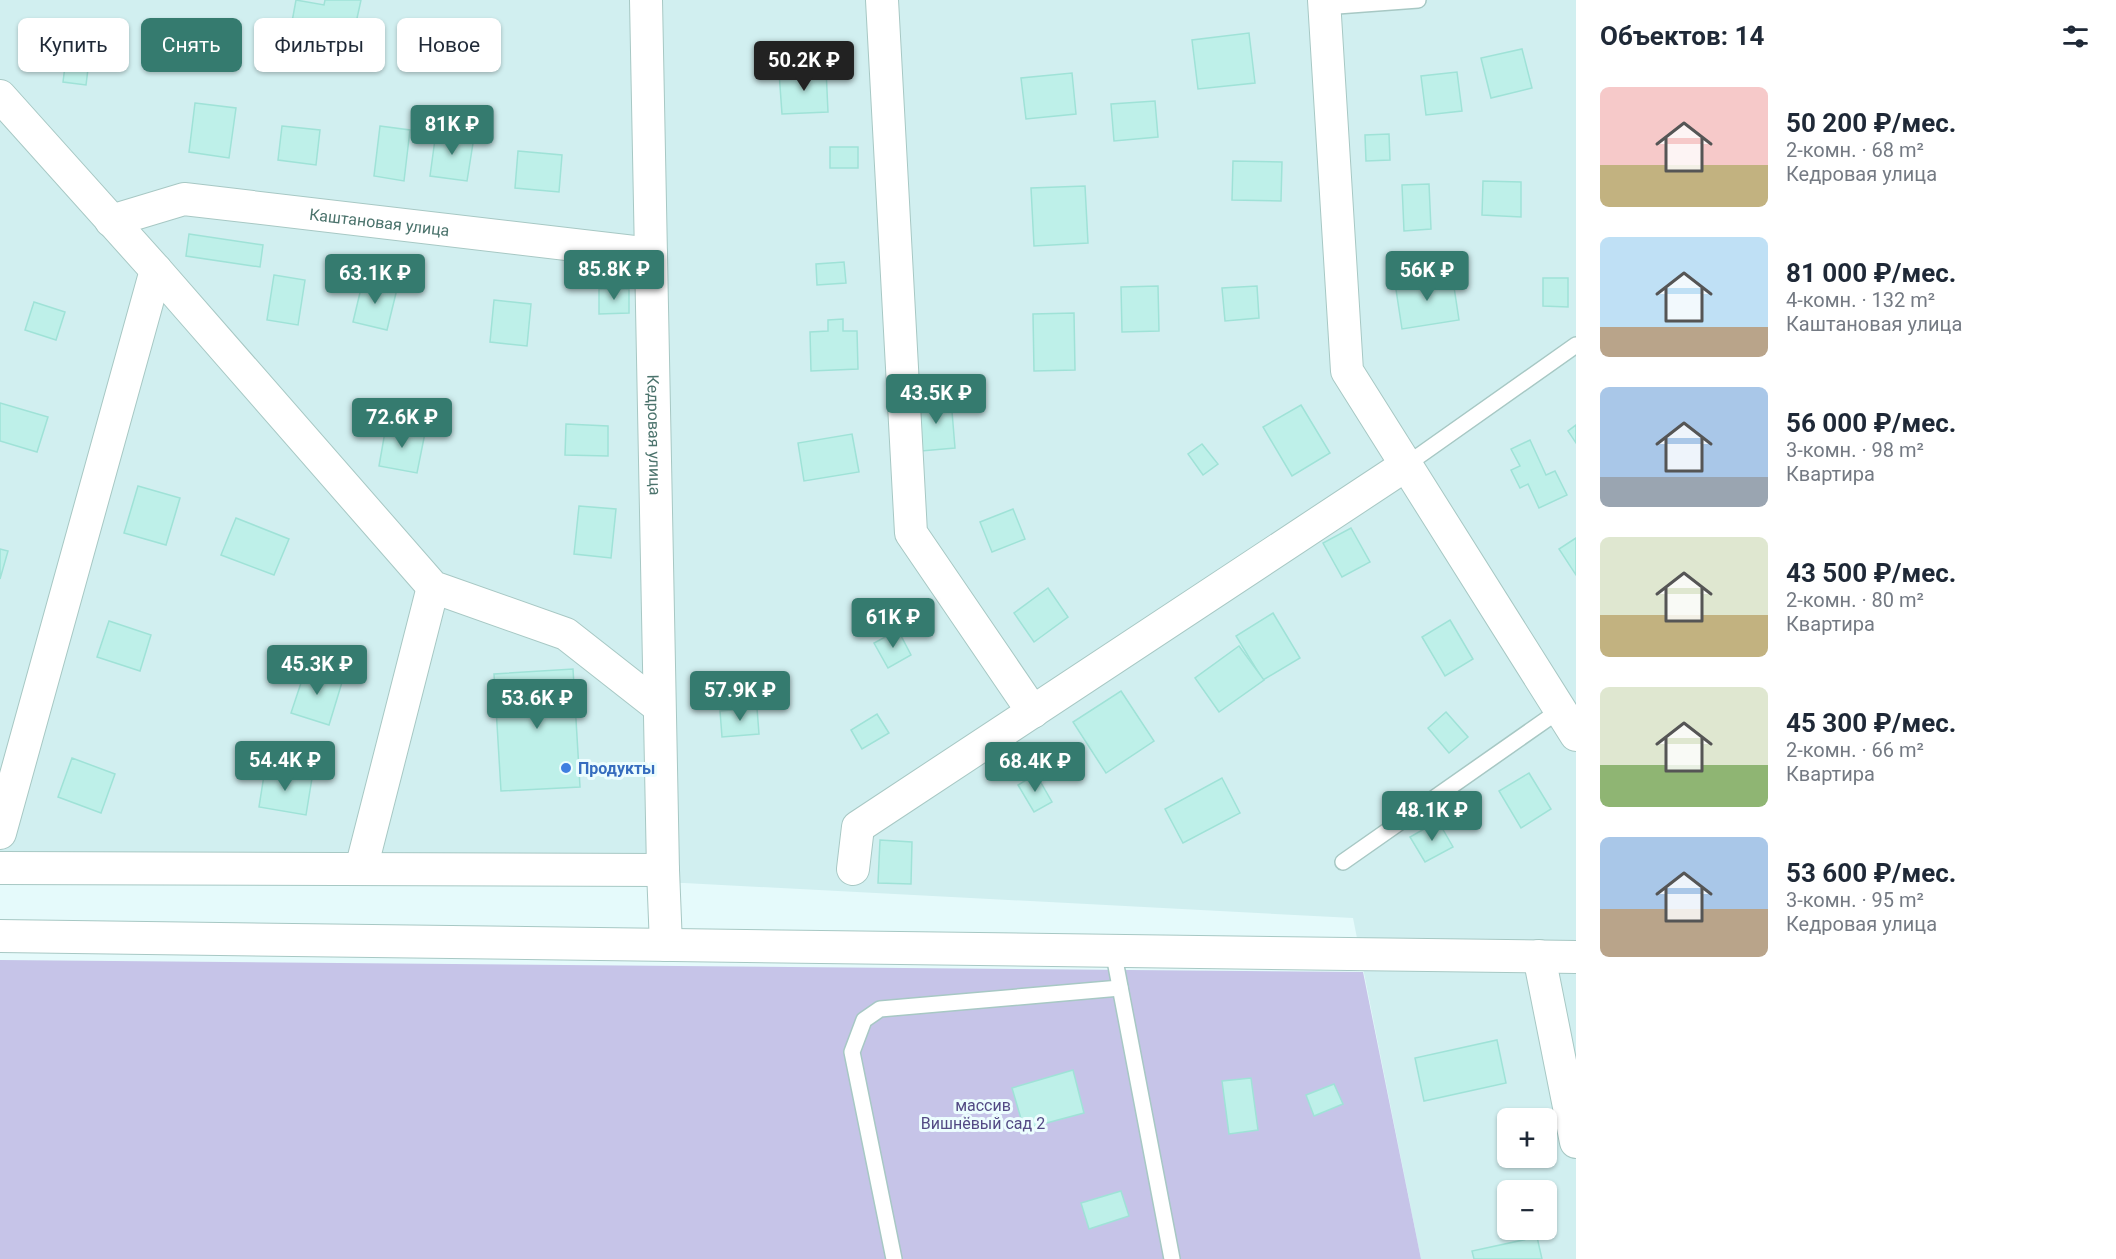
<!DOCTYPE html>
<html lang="ru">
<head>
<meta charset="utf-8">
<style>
  :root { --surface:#fff; --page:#f6f6f7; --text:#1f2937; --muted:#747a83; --accent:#357b6f }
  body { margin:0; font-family:Roboto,sans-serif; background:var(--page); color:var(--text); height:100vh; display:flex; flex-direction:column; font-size:22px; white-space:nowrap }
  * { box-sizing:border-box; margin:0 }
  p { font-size:20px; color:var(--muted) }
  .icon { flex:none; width:33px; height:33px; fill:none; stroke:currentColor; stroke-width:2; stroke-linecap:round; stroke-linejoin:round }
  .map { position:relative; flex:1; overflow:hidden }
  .sheet { display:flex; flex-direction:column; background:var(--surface); width:540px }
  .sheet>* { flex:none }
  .hud { position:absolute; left:18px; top:18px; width:570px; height:54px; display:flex; gap:12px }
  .fabs { position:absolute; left:1497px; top:1108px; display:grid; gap:12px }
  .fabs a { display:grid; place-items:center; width:60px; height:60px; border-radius:9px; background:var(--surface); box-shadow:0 2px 4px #0004; font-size:30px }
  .price { position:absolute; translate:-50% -51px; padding:0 14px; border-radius:6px; background:var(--accent); color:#fff; font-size:20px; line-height:39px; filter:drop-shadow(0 2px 3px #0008) }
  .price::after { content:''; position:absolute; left:50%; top:36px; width:18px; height:14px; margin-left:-9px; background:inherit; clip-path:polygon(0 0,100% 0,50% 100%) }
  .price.selected { background:#222; color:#fff }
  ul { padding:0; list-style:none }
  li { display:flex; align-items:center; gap:18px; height:150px; padding:0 24px }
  li span { display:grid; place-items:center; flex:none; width:168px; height:120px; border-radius:9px; color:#555 }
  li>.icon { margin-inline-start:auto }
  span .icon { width:72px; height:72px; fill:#fffc; stroke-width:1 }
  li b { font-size:26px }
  h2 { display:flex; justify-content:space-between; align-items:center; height:72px; padding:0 24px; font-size:26px }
  .tag { padding:0 21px; border-radius:9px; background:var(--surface); box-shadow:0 2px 4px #0004; font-size:21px; line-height:54px }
  .tag.selected { background:var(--accent); color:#fff }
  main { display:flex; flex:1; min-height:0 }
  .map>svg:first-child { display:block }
  .residential { fill:#d1eff0; fill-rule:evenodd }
  .green { fill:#c6c4e8 }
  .building { fill:#bef0e9; stroke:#9fe2d7; stroke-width:1.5 }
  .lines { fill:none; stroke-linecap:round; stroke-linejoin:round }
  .service-casing { stroke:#a7c8c4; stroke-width:18 }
  .minor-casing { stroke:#a7c8c4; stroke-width:34 }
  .service { stroke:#fff; stroke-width:15 }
  .minor { stroke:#fff; stroke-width:32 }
  .shop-dot { fill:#3f7fe0; stroke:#ecfdfe; stroke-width:2 }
  .labels { text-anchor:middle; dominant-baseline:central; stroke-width:6; stroke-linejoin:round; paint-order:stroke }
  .street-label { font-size:16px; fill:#4b736c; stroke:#ecfdfe }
  .shop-label { font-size:16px; font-weight:bold; fill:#366cbe; stroke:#ecfdfe; text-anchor:start }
  .park-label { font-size:16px; fill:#534a84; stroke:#ecfdfe }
</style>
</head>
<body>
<main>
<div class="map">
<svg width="1576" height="1259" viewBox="0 0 1576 1259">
  <rect width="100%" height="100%" fill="#e5fafb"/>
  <path class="residential" d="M0,0H1576V1259H1421L1353,918L684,883L0,877ZM1508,1119H1546V1158H1508ZM1508,1191H1546V1230H1508Z"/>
  <path class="green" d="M0,960L1363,972L1421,1259H0Z"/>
  <g class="building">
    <path d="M296,0L324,5L325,0H361L352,41L291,27Z"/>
    <path d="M1249,33L1255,83L1198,89L1192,40Z"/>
    <path d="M68,42L91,45L86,85L63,82Z"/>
    <path d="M1522,49L1532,88L1491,98L1481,58Z"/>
    <path d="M826,69L828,112L782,114L779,72Z"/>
    <path d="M1457,72L1462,111L1426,115L1421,76Z"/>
    <path d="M1072,73L1076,114L1026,119L1021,78Z"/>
    <path d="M1155,101L1158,137L1114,141L1111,104Z"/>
    <path d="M195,103L236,108L229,158L189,152Z"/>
    <path d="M282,126L320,130L316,165L278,160Z"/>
    <path d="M380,126L410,130L404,181L374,176Z"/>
    <path d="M436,132L474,137L467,181L430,176Z"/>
    <path d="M1389,134L1390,160L1366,161L1365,135Z"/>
    <rect x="830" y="147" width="28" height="21"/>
    <path d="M518,151L562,155L559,192L515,188Z"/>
    <path d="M1233,161L1282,162L1281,201L1232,200Z"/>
    <path d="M1483,181L1521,182V217L1482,215Z"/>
    <path d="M1429,184L1431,229L1404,231L1402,185Z"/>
    <path d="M1085,186L1088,243L1034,246L1031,188Z"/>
    <path d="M189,234L263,245L260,267L186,256Z"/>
    <path d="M844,262L846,283L817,285L816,264Z"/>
    <path d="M1452,274L1459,320L1402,329L1395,283Z"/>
    <path d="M274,275L305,280L298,325L267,320Z"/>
    <path d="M1543,278H1568V307L1543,306Z"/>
    <path d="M363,280L397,289L387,330L353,322Z"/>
    <path d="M1158,286L1159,331L1122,332L1121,287Z"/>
    <path d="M1257,286L1259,318L1225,321L1222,288Z"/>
    <path d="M599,289H629V313L599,314Z"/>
    <path d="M494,300L531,304L527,346L490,342Z"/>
    <path d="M34,302L65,312L56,340L25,330Z"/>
    <path d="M1074,313L1075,370L1034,371L1033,314Z"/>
    <path d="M843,319V331H857L858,369L811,371L810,332L828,331V320Z"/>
    <path d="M951,399L955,448L921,451L917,402Z"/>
    <path d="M0,403L48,417L37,452L0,441Z"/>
    <path d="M1301,405L1330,453L1292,476L1263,427Z"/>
    <path d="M566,424L608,426V456L565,455Z"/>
    <path d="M1576,425V443L1568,431Z"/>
    <path d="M386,426L425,433L417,473L379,466Z"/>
    <path d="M852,434L859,472L804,481L798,443Z"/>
    <path d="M1530,440L1546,475L1555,471L1567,495L1539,508L1528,484L1520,488L1511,470L1520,466L1511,449Z"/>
    <path d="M1202,444L1218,464L1203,475L1188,454Z"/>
    <path d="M138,486L180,498L166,545L124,533Z"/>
    <path d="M579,506L616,509L611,558L574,554Z"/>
    <path d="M1013,509L1025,539L992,552L980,522Z"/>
    <path d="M236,518L289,539L274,575L221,555Z"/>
    <path d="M1351,528L1370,562L1342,577L1323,543Z"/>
    <path d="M1576,538V575L1559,549Z"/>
    <path d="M0,549L8,551L0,579Z"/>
    <path d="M1048,588L1068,617L1034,642L1014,613Z"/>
    <path d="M1273,613L1300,658L1263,680L1236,636Z"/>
    <path d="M1450,620L1473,659L1445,676L1422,637Z"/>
    <path d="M109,621L151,635L140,671L97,657Z"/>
    <path d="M898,630L911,655L888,668L874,643Z"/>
    <path d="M1239,646L1264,680L1219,712L1195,678Z"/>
    <path d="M306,668L343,679L329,725L291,713Z"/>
    <path d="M573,669L580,787L501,791L494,674Z"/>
    <path d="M1121,691L1154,741L1106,773L1073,722Z"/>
    <path d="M757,708L759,734L722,737L720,711Z"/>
    <path d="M1446,712L1468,737L1449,753L1428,728Z"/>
    <path d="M877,714L889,733L862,749L851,730Z"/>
    <path d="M72,758L115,774L101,813L58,797Z"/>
    <path d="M265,769L312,778L306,815L259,807Z"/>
    <path d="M1529,773L1551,809L1521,828L1499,791Z"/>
    <path d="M1036,774L1052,802L1034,812L1018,785Z"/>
    <path d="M1222,778L1240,813L1183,843L1165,809Z"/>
    <path d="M1438,821L1453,847L1425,862L1410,837Z"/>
    <path d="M880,840L912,842L911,884L878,883Z"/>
    <path d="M1497,1040L1506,1083L1424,1101L1415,1058Z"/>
    <path d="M1073,1070L1084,1113L1024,1129L1012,1088Z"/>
    <path d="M1251,1078L1258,1130L1229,1134L1222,1081Z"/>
    <path d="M1334,1084L1343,1104L1314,1116L1306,1095Z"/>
    <path d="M1121,1191L1129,1216L1089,1229L1081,1203Z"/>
    <path d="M1537,1237L1542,1259H1474L1472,1251Z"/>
  </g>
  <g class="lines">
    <defs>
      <g id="service">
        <path d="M1324,7L1418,0"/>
        <path d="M1406,465L1576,345"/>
        <path d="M1343,862L1560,710"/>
        <path d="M1113,950L1172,1259"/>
        <path d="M894,1259L852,1052L864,1020L880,1009L1120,988"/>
      </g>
      <g id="minor">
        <path id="s1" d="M646,0L663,870L666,945"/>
        <path d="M882,0L911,533L1033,712"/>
        <path d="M1324,0L1347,371L1576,735"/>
        <path d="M0,96L156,270L433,587L566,634L659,707"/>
        <path id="s2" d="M111,221L184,199L651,254"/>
        <path d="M0,833L156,270"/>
        <path d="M0,868L663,870"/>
        <path d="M361,869L433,587"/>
        <path d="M853,869L858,827L1406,465"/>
        <path d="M0,936L1576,957"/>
        <path d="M1539,956L1576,1142"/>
      </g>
    </defs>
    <use href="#service" class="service-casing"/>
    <use href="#minor" class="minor-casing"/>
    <use href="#service" class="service"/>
    <use href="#minor" class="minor"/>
  </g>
  <circle class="shop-dot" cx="566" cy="768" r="6"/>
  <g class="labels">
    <g class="street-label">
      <text stroke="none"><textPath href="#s2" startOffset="273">Каштановая улица</textPath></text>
      <text stroke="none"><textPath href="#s1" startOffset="435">Кедровая улица</textPath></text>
    </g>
    <g class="shop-label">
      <text x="578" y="768">Продукты</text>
    </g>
    <g class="park-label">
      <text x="983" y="1105">массив<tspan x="983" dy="18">Вишнёвый сад 2</tspan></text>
    </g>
  </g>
</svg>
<div class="fabs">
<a>+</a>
<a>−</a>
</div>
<b class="price selected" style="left:804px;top:92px">50.2K ₽</b>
<b class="price" style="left:452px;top:156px">81K ₽</b>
<b class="price" style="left:614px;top:301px">85.8K ₽</b>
<b class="price" style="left:1427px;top:302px">56K ₽</b>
<b class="price" style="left:375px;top:305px">63.1K ₽</b>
<b class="price" style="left:936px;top:425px">43.5K ₽</b>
<b class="price" style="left:402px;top:449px">72.6K ₽</b>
<b class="price" style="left:893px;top:649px">61K ₽</b>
<b class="price" style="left:317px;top:696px">45.3K ₽</b>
<b class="price" style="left:740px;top:722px">57.9K ₽</b>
<b class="price" style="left:537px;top:730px">53.6K ₽</b>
<b class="price" style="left:285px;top:792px">54.4K ₽</b>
<b class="price" style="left:1035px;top:793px">68.4K ₽</b>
<b class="price" style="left:1432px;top:842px">48.1K ₽</b>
<div class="hud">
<a class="tag">Купить</a>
<a class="tag selected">Снять</a>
<a class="tag">Фильтры</a>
<a class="tag">Новое</a>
</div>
</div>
<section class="sheet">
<h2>Объектов: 14<svg class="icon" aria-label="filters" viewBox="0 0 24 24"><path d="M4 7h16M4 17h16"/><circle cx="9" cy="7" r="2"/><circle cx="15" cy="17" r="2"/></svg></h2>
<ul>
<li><span style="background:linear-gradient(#f6c9c9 65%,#c2b280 0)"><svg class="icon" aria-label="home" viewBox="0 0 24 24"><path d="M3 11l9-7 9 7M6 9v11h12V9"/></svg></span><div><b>50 200 ₽/мес.</b><p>2-комн. · 68 m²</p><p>Кедровая улица</p></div></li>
<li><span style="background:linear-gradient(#bfe0f5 75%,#b9a48a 0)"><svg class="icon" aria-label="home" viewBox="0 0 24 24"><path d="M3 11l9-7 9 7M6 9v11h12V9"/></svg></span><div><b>81 000 ₽/мес.</b><p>4-комн. · 132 m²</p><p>Каштановая улица</p></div></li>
<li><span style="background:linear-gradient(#a9c7e8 75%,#9aa5b1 0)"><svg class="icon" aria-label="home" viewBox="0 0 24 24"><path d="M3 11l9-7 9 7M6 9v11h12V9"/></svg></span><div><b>56 000 ₽/мес.</b><p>3-комн. · 98 m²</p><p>Квартира</p></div></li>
<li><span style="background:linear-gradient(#dfe7d0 65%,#c2b280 0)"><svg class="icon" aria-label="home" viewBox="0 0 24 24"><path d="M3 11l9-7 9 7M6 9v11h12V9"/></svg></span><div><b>43 500 ₽/мес.</b><p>2-комн. · 80 m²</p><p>Квартира</p></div></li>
<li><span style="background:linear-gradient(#dfe7d0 65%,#8fb573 0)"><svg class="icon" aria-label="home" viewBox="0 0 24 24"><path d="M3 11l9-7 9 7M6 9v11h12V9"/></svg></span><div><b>45 300 ₽/мес.</b><p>2-комн. · 66 m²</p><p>Квартира</p></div></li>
<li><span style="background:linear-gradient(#a9c7e8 60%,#b9a48a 0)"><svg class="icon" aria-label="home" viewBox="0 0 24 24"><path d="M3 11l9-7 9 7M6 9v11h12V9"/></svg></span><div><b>53 600 ₽/мес.</b><p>3-комн. · 95 m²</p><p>Кедровая улица</p></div></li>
</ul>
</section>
</main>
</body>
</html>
